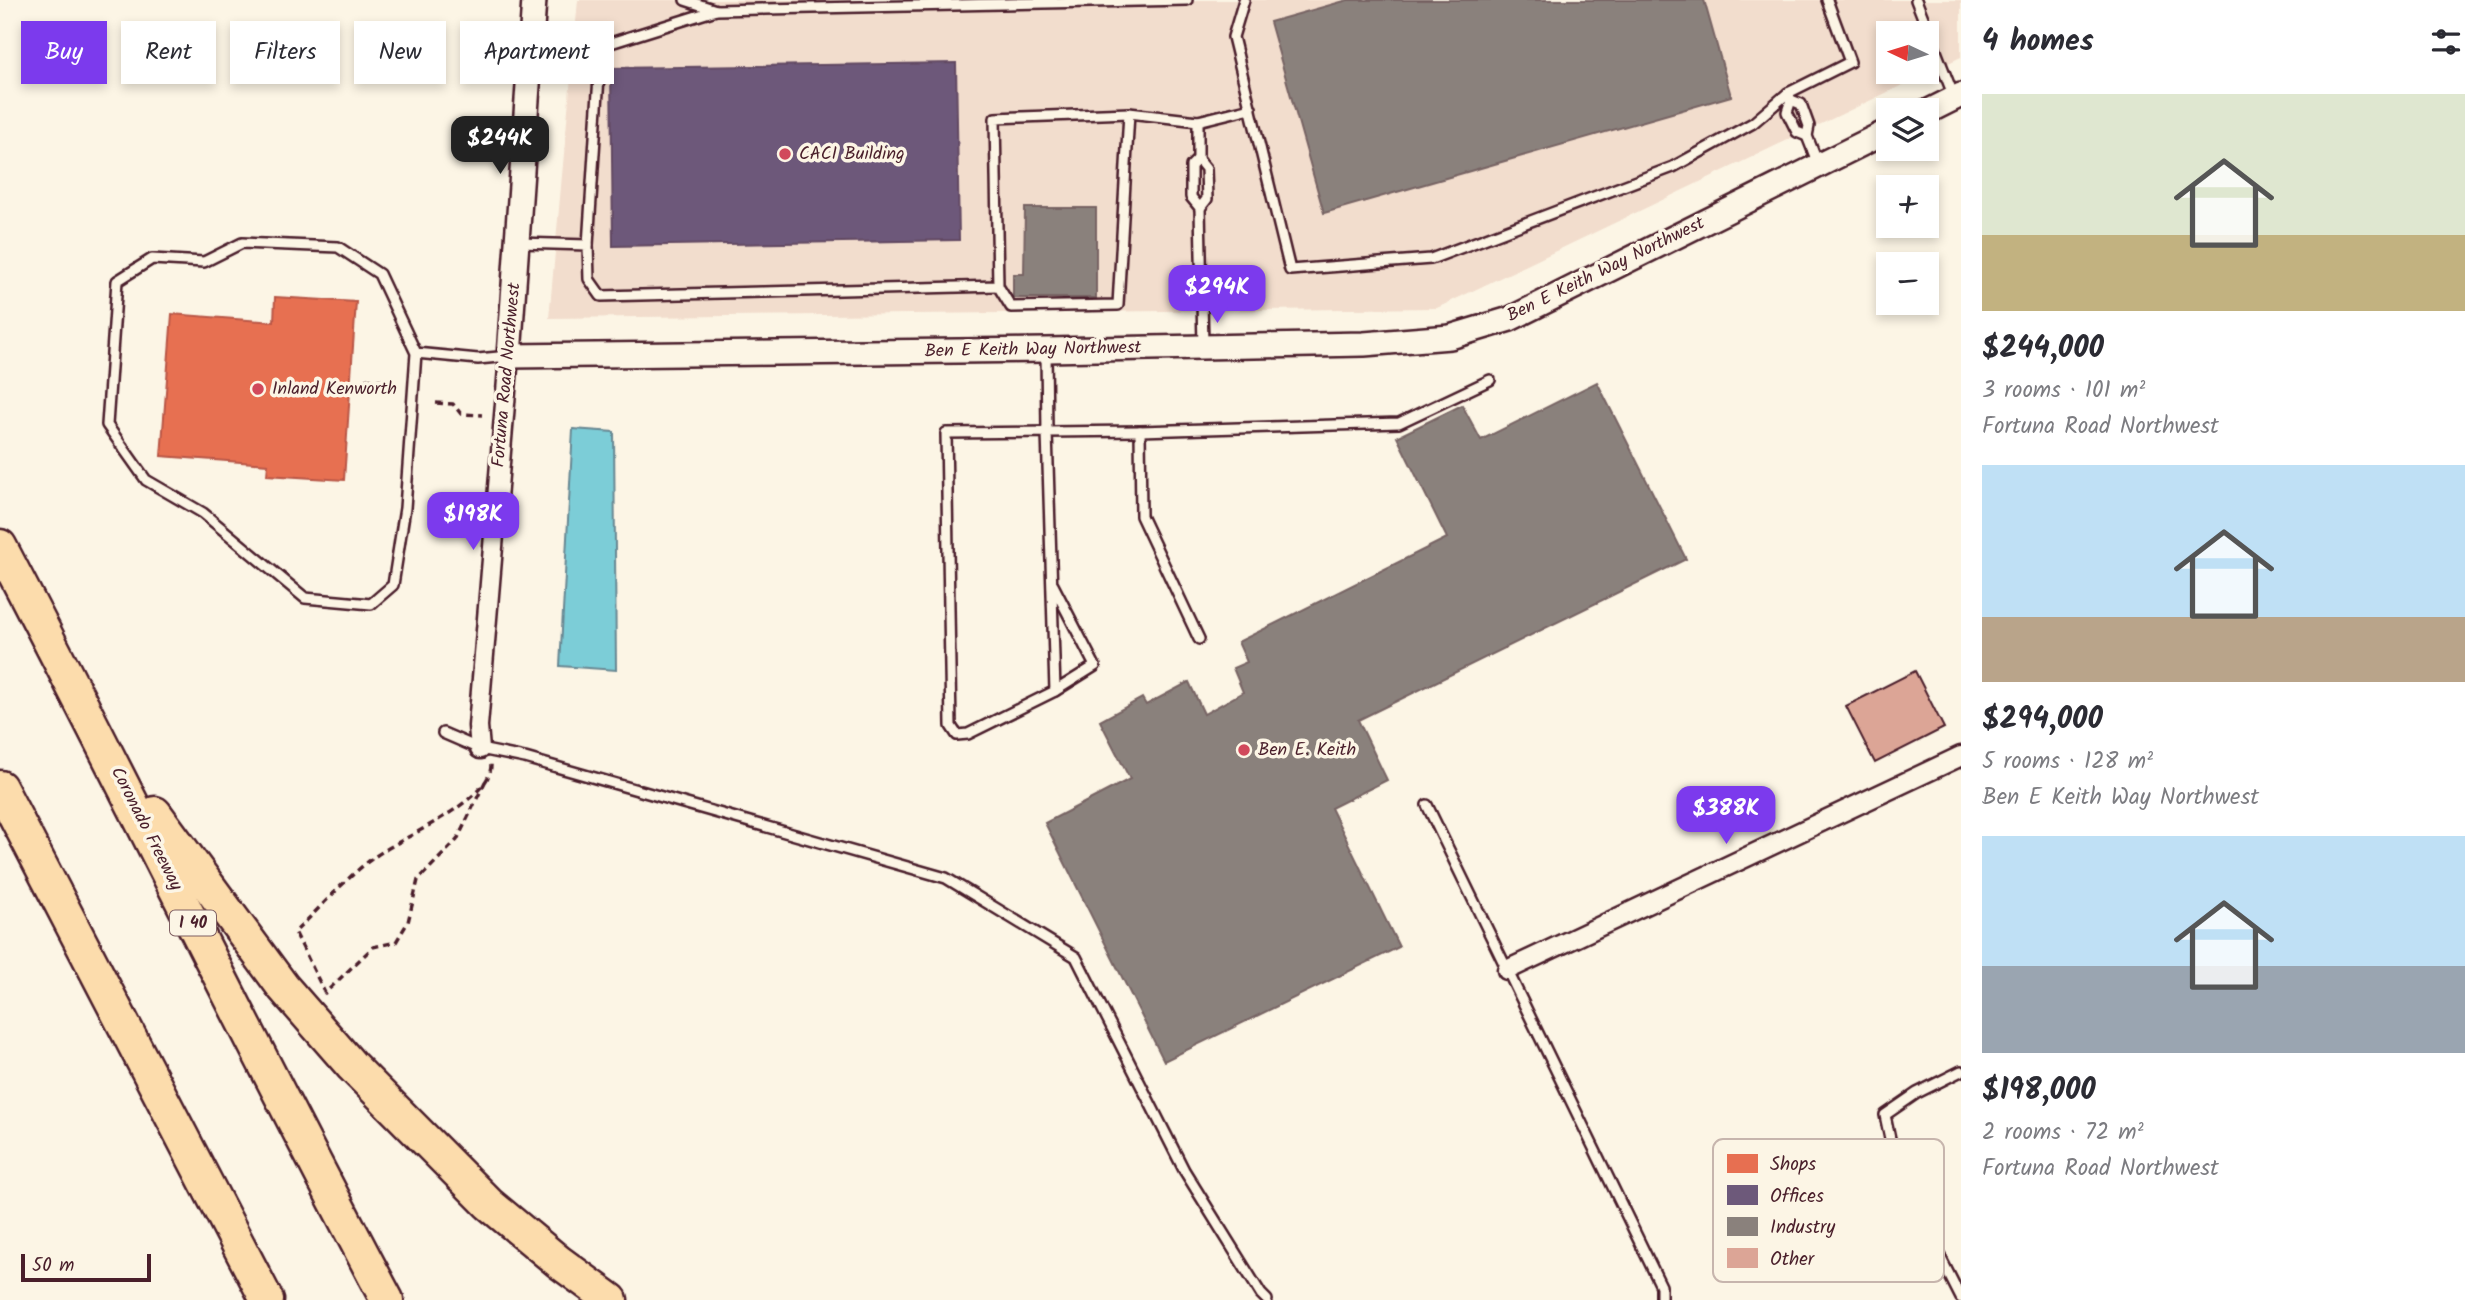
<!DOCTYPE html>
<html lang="en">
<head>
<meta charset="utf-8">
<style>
  :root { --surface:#fff; --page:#f7f7f7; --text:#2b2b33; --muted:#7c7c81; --accent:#7c3aed }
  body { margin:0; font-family:Kalam,sans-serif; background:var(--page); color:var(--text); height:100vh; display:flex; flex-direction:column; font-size:26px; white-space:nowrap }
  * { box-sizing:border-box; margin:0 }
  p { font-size:23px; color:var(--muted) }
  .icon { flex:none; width:38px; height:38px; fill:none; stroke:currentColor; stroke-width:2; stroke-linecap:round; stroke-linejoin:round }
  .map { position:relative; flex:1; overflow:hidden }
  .sheet { display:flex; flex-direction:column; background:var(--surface); width:525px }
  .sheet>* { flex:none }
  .top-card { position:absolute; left:21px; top:21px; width:665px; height:63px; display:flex; gap:14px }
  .needle { width:46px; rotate:274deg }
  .tools { position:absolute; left:1876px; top:21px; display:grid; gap:14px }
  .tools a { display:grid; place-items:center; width:63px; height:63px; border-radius:0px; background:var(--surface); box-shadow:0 4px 10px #0003; font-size:35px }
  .scale { position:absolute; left:21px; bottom:18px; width:130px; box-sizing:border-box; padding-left:7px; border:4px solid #4a1f2b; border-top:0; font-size:19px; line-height:24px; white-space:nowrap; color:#4a1f2b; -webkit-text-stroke:5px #fcf5e5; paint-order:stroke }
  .price { position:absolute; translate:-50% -60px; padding:0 16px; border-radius:14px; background:var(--accent); color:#fff; font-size:23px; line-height:46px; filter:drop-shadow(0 2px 4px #0008) }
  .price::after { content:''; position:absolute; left:50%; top:42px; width:21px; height:16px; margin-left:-10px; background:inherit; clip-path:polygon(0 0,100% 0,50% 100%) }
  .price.current { background:#222; color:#fff }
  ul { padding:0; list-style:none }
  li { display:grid; align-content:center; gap:14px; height:371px; padding:0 21px }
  li span { display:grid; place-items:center; height:217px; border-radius:0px; color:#555 }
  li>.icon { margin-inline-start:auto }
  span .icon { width:126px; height:126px; fill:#fffc; stroke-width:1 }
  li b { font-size:30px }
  h2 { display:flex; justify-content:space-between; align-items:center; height:84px; padding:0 21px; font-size:30px }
  .pill { padding:0 24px; border-radius:0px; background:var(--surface); box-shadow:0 4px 10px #0003; font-size:24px; line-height:63px }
  .pill.current { background:var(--accent); color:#fff }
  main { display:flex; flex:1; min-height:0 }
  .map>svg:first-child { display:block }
  .built { fill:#f2ddcd; fill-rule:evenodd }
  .water { fill:#7ccdd7; stroke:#688792; stroke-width:2 }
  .shops { fill:#e76f51; stroke:#b85746; stroke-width:2 }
  .offices { fill:#6d597a; stroke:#624862; stroke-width:2 }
  .industry { fill:#8a817c; stroke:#776464; stroke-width:2 }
  .building { fill:#dca596; stroke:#4a1f2b; stroke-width:2 }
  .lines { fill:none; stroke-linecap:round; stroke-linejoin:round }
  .service-casing { stroke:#4a1f2b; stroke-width:14 }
  .minor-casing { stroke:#4a1f2b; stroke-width:23 }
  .tertiary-casing { stroke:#4a1f2b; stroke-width:28 }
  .motorway-casing { stroke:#4a1f2b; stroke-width:37 }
  .path { stroke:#4a1f2b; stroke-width:3.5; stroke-dasharray:7 5; stroke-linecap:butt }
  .service { stroke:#fcf5e5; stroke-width:9 }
  .minor { stroke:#fcf5e5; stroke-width:18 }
  .tertiary { stroke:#fcf5e5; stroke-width:23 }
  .motorway { stroke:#fcdcac; stroke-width:32 }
  .poi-dot { fill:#d1495b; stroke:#fcf5e5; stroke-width:2.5 }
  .labels { text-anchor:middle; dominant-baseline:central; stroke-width:7; stroke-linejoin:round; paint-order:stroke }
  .shield { fill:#fcf5e5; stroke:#7f5f63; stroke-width:2 }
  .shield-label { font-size:16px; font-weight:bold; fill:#4a1f2b }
  .poi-label { font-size:18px; fill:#4a1f2b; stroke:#fcf5e5; text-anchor:start }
  .street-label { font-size:18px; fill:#4a1f2b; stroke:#fcf5e5 }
  .key { fill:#fcf5e5; stroke:#c7b5ad; stroke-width:2 }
  .key-label { font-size:19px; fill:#4a1f2b }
</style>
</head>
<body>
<main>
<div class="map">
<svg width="1961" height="1300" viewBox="0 0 1961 1300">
  <rect width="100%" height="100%" fill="#fcf5e5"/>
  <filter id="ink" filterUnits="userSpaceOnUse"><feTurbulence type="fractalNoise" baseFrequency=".0143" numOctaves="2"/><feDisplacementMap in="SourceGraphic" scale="14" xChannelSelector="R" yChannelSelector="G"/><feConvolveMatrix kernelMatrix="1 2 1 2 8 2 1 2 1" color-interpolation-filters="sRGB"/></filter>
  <g filter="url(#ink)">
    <path class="built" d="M578,0H1961V57L1437,308L549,318ZM1888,33H1927V72H1888Z"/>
    <path class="water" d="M573,429L614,432L616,670L560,666Z"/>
    <path class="shops" d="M275,297L356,302L344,480L267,475L268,464L161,456L172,314L274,322Z"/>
    <path class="offices" d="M956,63L959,240L613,246L611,68Z"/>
    <g class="industry">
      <path d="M1348,0H1704L1731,96L1324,213L1270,22Z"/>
      <path d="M1025,208H1096V298H1013V274H1024Z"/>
      <path d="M1597,382L1686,559L1358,720L1387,780L1331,808L1399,947L1164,1061L1045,823L1130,779L1100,721L1142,698L1146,705L1189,682L1204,714L1243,692L1233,668L1247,662L1238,642L1447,538L1397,437L1462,405L1481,440Z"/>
    </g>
    <path class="building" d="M1915,671L1944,728L1875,763L1846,706Z"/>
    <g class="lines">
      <defs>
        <g id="service">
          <path d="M1244,0L1233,37L1290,270L1431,259L1673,167L1753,123L1788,93L1850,62L1827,0"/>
          <path d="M1916,0L1954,97"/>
          <path d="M716,10L1187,0"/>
          <path d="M1788,93L1791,100L1801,104L1809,126L1807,136L1818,164"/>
          <path d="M1791,100L1787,112L1797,132L1807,136"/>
          <path d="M1198,159L1191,166V197L1200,208L1203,346"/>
          <path d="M1200,208L1207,199L1206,169L1198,159V121L1251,108"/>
          <path d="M519,243L588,245L589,279L601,296L998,286L995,118L1129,113L1198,121"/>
          <path d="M588,245L601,46L716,10L685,0"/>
          <path d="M998,286L1011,307L1118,305L1129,113"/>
          <path d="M1046,352L1047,432L1140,431L1399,423L1490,380"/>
          <path d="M416,353L405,508L393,585L371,604L305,598L203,513L146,480L107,425L117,281L152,259L204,262L242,243L338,247L379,274L416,353L478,359L509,356"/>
          <path d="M1140,431L1141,516L1199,639"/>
          <path d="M1047,432L1055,691L968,734L957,735L951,726L946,433Z"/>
          <path d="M1053,585L1095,666L1055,691"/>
          <path d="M443,733L480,749L525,758L946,878L1076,957L1184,1170L1261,1294L1267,1300"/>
          <path d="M1427,805L1661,1286V1300"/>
          <path d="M1961,1071L1917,1093L1885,1115L1897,1172L1961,1298"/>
        </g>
        <g id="minor">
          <path d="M480,749L478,726L509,356"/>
          <path d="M1507,970L1961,756"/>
        </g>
        <g id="tertiary">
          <path d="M534,0L509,356L1046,350L1364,344L1450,337L1510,319L1888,131"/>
          <path d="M1927,112L1961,95"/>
        </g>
        <g id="motorway">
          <path d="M0,546C131,796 254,1051 387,1300"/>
          <path d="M0,787L267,1300"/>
          <path d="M155,813L283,987L352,1066L489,1204L559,1262L611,1300"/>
        </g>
      </defs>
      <use href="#service" class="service-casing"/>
      <use href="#minor" class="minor-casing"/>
      <use href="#tertiary" class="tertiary-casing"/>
      <use href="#motorway" class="motorway-casing"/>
      <g class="path">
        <path d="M365,379L383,380"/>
        <path d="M436,403L453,404L461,414L482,415"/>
        <path d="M485,782L457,840L418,880L408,922L396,942L373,947L325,993L295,932C319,909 348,876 373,858C399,838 493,801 491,764"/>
      </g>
      <use href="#service" class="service"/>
      <use href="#minor" class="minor"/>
      <use href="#tertiary" class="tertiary"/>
      <use href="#motorway" class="motorway"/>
    </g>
  </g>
  <g class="poi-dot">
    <circle cx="785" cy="154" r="7"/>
    <circle cx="258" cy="389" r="7"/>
    <circle cx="1244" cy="750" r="7"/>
  </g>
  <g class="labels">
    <rect class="shield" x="170" y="910.5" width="46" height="25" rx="5"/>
    <g class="shield-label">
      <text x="193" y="923">I 40</text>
    </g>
    <g class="poi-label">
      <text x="799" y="154">CACI Building</text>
      <text x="272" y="389">Inland Kenworth</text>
      <text x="1258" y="750">Ben E. Keith</text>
    </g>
    <g class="street-label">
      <text transform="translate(1606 270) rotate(-26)">Ben E Keith Way Northwest</text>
      <text transform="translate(1033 350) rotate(-1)">Ben E Keith Way Northwest</text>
      <text transform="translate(507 375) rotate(-85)">Fortuna Road Northwest</text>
      <text transform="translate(146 829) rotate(63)">Coronado Freeway</text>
    </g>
  </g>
  <rect x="1713" y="1139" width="231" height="143" rx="10" class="key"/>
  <rect x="1727" y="1154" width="31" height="19" fill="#e76f51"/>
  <rect x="1727" y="1185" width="31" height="20" fill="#6d597a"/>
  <rect x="1727" y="1217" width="31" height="19" fill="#8a817c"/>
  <rect x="1727" y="1248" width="31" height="20" fill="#dca596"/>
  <g class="key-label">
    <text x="1770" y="1170">Shops</text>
    <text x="1770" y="1202">Offices</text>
    <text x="1770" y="1233">Industry</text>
    <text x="1770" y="1265">Other</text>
  </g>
</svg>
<div class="tools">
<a><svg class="needle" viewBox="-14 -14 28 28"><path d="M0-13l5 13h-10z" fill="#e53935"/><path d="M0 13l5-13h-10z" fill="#7c7c81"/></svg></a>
<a><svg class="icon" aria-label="layers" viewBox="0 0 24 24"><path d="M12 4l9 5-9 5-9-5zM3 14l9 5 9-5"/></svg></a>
<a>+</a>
<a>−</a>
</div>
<div class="scale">50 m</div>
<b class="price current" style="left:500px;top:176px">$244K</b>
<b class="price" style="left:1217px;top:325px">$294K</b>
<b class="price" style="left:473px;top:552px">$198K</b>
<b class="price" style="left:1726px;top:846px">$388K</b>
<div class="top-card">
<a class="pill current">Buy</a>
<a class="pill">Rent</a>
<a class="pill">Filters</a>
<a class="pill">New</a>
<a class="pill">Apartment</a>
</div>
</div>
<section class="sheet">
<h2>4 homes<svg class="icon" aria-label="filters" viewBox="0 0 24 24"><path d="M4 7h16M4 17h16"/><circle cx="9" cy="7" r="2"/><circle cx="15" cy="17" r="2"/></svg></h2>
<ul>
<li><span style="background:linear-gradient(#dfe7d0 65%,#c2b280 0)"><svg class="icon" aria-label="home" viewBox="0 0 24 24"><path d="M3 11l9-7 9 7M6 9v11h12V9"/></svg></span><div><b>$244,000</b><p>3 rooms · 101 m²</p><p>Fortuna Road Northwest</p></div></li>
<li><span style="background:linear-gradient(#bfe0f5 70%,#b9a48a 0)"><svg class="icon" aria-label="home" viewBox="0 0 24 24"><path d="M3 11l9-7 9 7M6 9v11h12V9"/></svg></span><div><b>$294,000</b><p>5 rooms · 128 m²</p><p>Ben E Keith Way Northwest</p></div></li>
<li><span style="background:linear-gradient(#bfe0f5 60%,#9aa5b1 0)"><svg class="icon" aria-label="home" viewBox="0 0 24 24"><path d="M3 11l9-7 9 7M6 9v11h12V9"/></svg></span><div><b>$198,000</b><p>2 rooms · 72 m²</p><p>Fortuna Road Northwest</p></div></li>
</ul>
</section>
</main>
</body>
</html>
